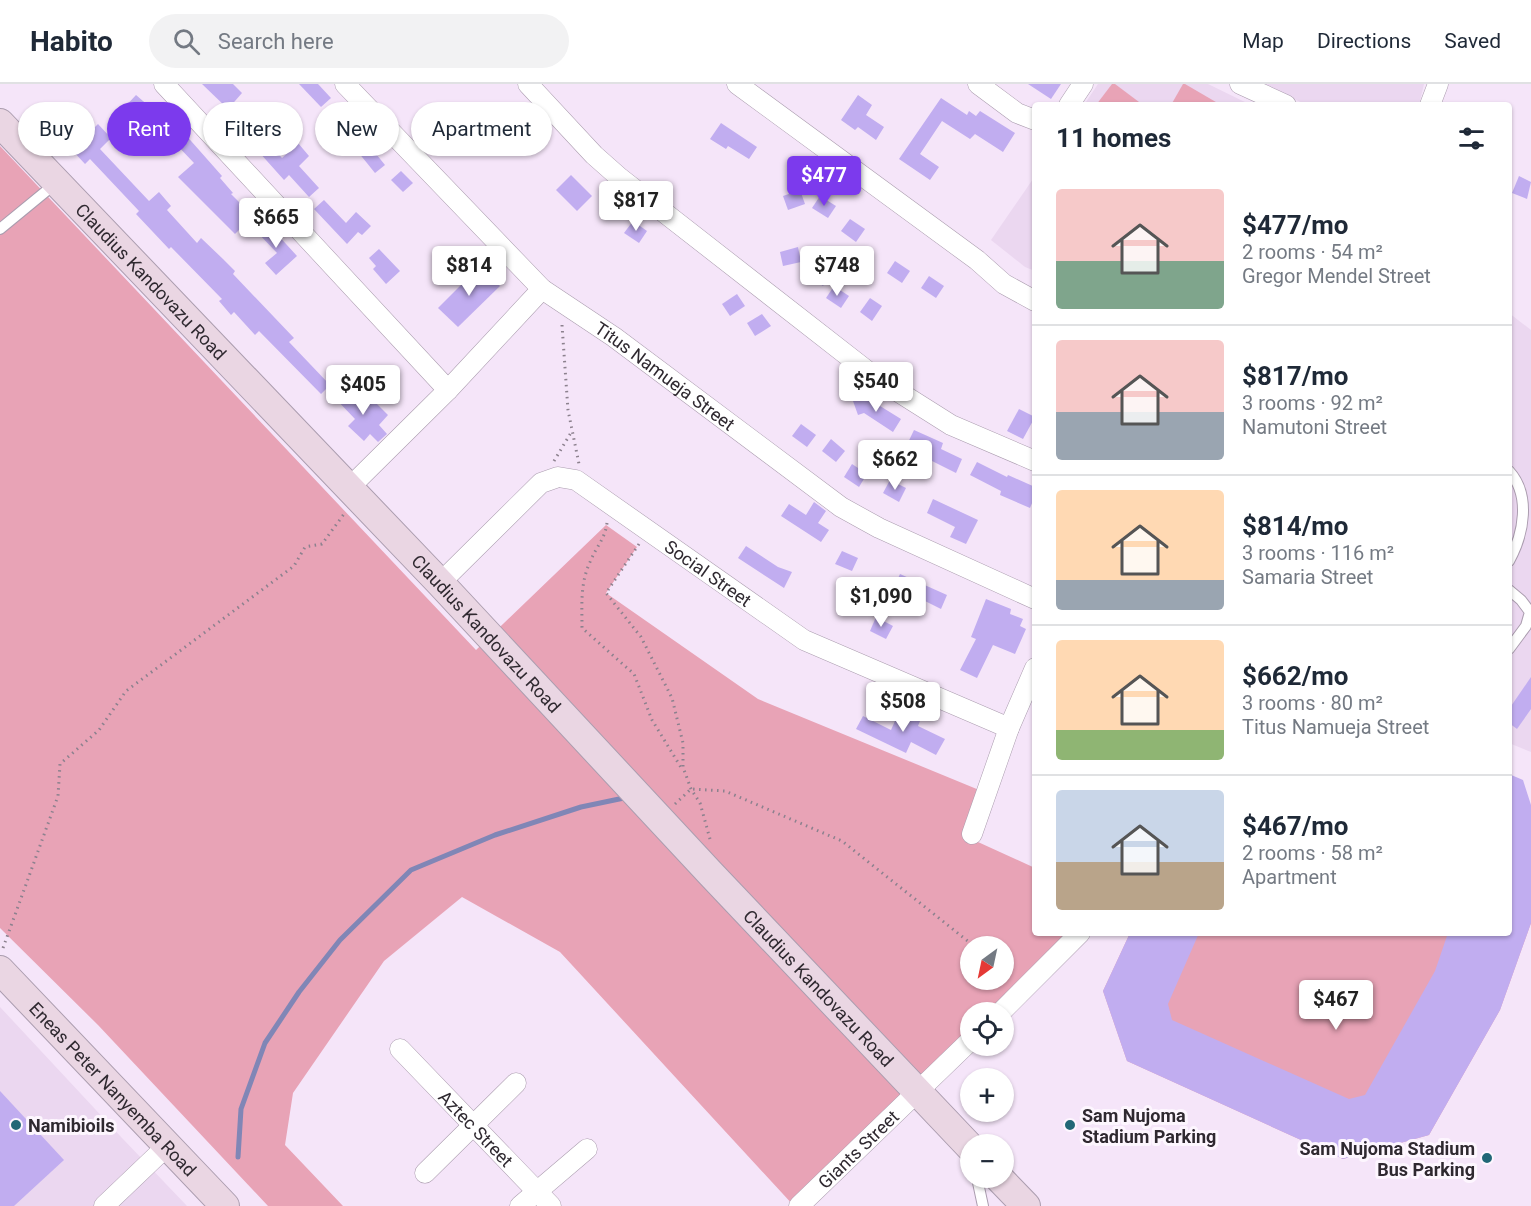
<!DOCTYPE html>
<html lang="en">
<head>
<meta charset="utf-8">
<style>
  :root { --surface:#fff; --page:#f2f2f3; --text:#1f2937; --muted:#747a83; --line:#e0e1e3; --accent:#7c3aed }
  body { margin:0; font-family:Roboto,sans-serif; background:var(--page); color:var(--text); height:100vh; display:flex; flex-direction:column; font-size:22px; white-space:nowrap }
  * { box-sizing:border-box; margin:0 }
  p { font-size:20px; color:var(--muted) }
  .icon { flex:none; width:33px; height:33px; fill:none; stroke:currentColor; stroke-width:2; stroke-linecap:round; stroke-linejoin:round }
  .map { position:relative; flex:1; overflow:hidden }
  .details { position:absolute; left:1032px; top:18px; width:480px; height:834px; display:flex; flex-direction:column; background:var(--surface); border-radius:6px; box-shadow:0 2px 4px #0004 }
  .details>* { flex:none }
  .hud { position:absolute; left:18px; top:18px; width:570px; height:54px; display:flex; gap:12px }
  .needle { width:39px; rotate:213deg }
  .buttons { position:absolute; left:960px; top:852px; display:grid; gap:12px }
  .buttons a { display:grid; place-items:center; width:54px; height:54px; border-radius:50%; background:var(--surface); box-shadow:0 2px 4px #0004; font-size:30px }
  .price { position:absolute; translate:-50% -51px; padding:0 14px; border-radius:6px; background:#fff; color:#222; font-size:20px; line-height:39px; filter:drop-shadow(0 2px 3px #0008) }
  .price::after { content:''; position:absolute; left:50%; top:36px; width:18px; height:14px; margin-left:-9px; background:inherit; clip-path:polygon(0 0,100% 0,50% 100%) }
  .price.active { background:var(--accent); color:#fff }
  ul { padding:0; list-style:none }
  li { display:flex; align-items:center; gap:18px; height:150px; padding:0 24px }
  li+li { border-top:2px solid var(--line) }
  li span { display:grid; place-items:center; flex:none; width:168px; height:120px; border-radius:6px; color:#555 }
  li>.icon { margin-inline-start:auto }
  span .icon { width:72px; height:72px; fill:#fffc; stroke-width:1 }
  li b { font-size:26px }
  h2 { display:flex; justify-content:space-between; align-items:center; height:72px; padding:0 24px; font-size:26px }
  .tag { padding:0 21px; border-radius:27px; background:var(--surface); box-shadow:0 2px 4px #0004; font-size:21px; line-height:54px }
  .tag.active { background:var(--accent); color:#fff }
  header { display:flex; align-items:center; gap:36px; box-sizing:border-box; height:84px; padding:0 30px; background:var(--surface); border-bottom:2px solid var(--line) }
  header strong { font-size:28px }
  nav { display:flex; gap:33px; margin-inline-start:auto; font-size:21px }
  .search { width:420px; height:54px; background:var(--page); display:flex; align-items:center; gap:15px; box-sizing:border-box; padding:0 21px; border-radius:33px; color:var(--muted); font-size:22px }
  .map>svg:first-child { display:block }
  .built { fill:#ebd7f0 }
  .green { fill:#e8a3b6; fill-rule:evenodd }
  .lines { fill:none; stroke-linecap:round; stroke-linejoin:round }
  .stream { stroke:#8086b6; stroke-width:5 }
  .building { fill:#c1adf0 }
  .lane-casing { stroke:#ab9daf; stroke-width:12 }
  .street-casing { stroke:#ab9daf; stroke-width:21 }
  .secondary-casing { stroke:#ab9daf; stroke-width:30 }
  .path { stroke:#8c818e; stroke-width:3; stroke-dasharray:1.5 4.5; stroke-linecap:butt }
  .lane { stroke:#fff; stroke-width:10 }
  .street { stroke:#fff; stroke-width:20 }
  .secondary { stroke:#ead6e3; stroke-width:28 }
  .poi-dot { fill:#216877; stroke:#fdf6fe; stroke-width:2 }
  .labels { text-anchor:middle; dominant-baseline:central; stroke-width:6; stroke-linejoin:round; paint-order:stroke }
  .street-label { font-size:18px; fill:#2f2930; stroke:#fdf6fe }
  .poi-label { font-size:18px; font-weight:bold; fill:#2f2930; stroke:#fdf6fe; text-anchor:start }
</style>
</head>
<body>
<header>
<strong>Habito</strong>
<div class="search"><svg class="icon" aria-label="search" viewBox="0 0 24 24"><circle cx="10" cy="10" r="6"/><path d="M15 15l6 6"/></svg>Search here</div>
<nav><a>Map</a><a>Directions</a><a>Saved</a></nav>
</header>
<div class="map">
<svg width="1531" height="1122" viewBox="0 0 1531 1122">
  <rect width="100%" height="100%" fill="#f5e5f9"/>
  <g class="built">
    <path d="M1098,0H1208L1251,21H1084Z"/>
    <path d="M1261,0H1424L1419,21H1307Z"/>
    <path d="M1035,92V187L1025,183L991,156Z"/>
    <path d="M1509,229L1531,246V668L1509,659Z"/>
    <path d="M0,923L122,1054L187,1122H0Z"/>
  </g>
  <g class="green">
    <path d="M1112,0H1115L1143,21H1096Z"/>
    <path d="M1183,0H1185L1221,21H1171Z"/>
    <path d="M0,62L476,566L606,441L637,463L606,509L758,615L984,708L967,753L1035,784V849H1080L1001,928H970V957L794,1122L560,868L462,813L384,877L293,1009L285,1061L343,1122H268L98,941L0,844ZM970,862H1004V896H970Z"/>
    <path d="M1531,721V839L1500,926L1429,1051L1343,1075L1127,977L1103,907L1130,849H1509Z"/>
  </g>
  <g class="lines">
    <path class="stream" d="M238,1073L241,1025L265,959L299,908L340,856L411,786L495,751L581,723L624,714"/>
  </g>
  <g class="building">
    <path d="M202,0H233L242,9L228,25Z"/>
    <path d="M299,0H318L331,14L321,23Z"/>
    <path d="M1028,0H1061L1051,15Z"/>
    <path d="M136,11L172,42L148,65L137,53L143,46L122,26Z"/>
    <path d="M858,11L872,21L866,31L884,43L876,56L858,43L855,46L841,36Z"/>
    <path d="M941,14L967,31L969,27L976,32L980,27L1015,49L1003,68L975,50L970,55L942,37L920,70L939,83L930,96L899,75Z"/>
    <path d="M335,26L347,38L337,48L325,35Z"/>
    <path d="M242,31L282,74L298,59L309,72L299,82L319,104L309,113L289,91L284,96L233,39Z"/>
    <path d="M721,39L757,63L749,75L728,62L726,65L710,55Z"/>
    <path d="M98,40L111,54L100,65L149,117L159,108L171,122L167,126L197,159L201,154L223,175L235,187L233,190L294,254L289,258L330,301L321,310L259,247L255,251L234,228L231,231L219,217L222,215L171,163L169,165L136,130L139,127L90,75L85,80L72,66Z"/>
    <path d="M184,49L222,92L220,94L233,109L231,110L253,132L235,150L178,93L194,79L174,58Z"/>
    <path d="M364,55L385,81L375,89L354,63Z"/>
    <path d="M401,87L413,99L403,108L391,96Z"/>
    <path d="M571,91L592,112L577,127L556,106Z"/>
    <path d="M1519,92L1531,98L1527,115L1512,109Z"/>
    <path d="M800,106L805,120L788,126L783,112Z"/>
    <path d="M820,112L836,122L828,134L812,124Z"/>
    <path d="M324,116L346,139L356,128L371,142L362,151L358,148L347,160L314,125Z"/>
    <path d="M850,135L865,145L856,158L841,147Z"/>
    <path d="M265,137L297,172L276,191L265,179L277,169L255,146Z"/>
    <path d="M633,137L647,147L639,159L624,149Z"/>
    <path d="M798,163L801,178L783,182L780,168Z"/>
    <path d="M379,165L400,187L386,200L373,185L376,182L369,174Z"/>
    <path d="M895,177L910,187L902,199L887,189Z"/>
    <path d="M816,180L832,190L823,202L808,192Z"/>
    <path d="M480,182L500,202L458,243L438,224Z"/>
    <path d="M929,192L944,202L936,214L921,204Z"/>
    <path d="M834,202L849,212L841,224L826,214Z"/>
    <path d="M737,210L745,222L730,232L722,220Z"/>
    <path d="M870,214L882,222L872,237L860,228Z"/>
    <path d="M762,230L771,242L755,252L747,239Z"/>
    <path d="M343,303L364,326L373,316L388,331L379,341L387,350L378,358L370,350L364,357L348,342L355,335L333,312Z"/>
    <path d="M869,310L872,317L901,335L893,348L864,329L858,331L853,317Z"/>
    <path d="M1019,325L1035,333L1023,355L1007,347Z"/>
    <path d="M801,340L816,351L807,363L792,352Z"/>
    <path d="M914,346L943,359L941,365L962,375L956,389L930,376L926,383L902,371Z"/>
    <path d="M831,355L845,367L836,378L822,367Z"/>
    <path d="M977,378L1007,393L1008,391L1035,403V412L1030,424L1000,411L1001,407L970,391Z"/>
    <path d="M852,380L867,390L859,403L844,393Z"/>
    <path d="M890,396L906,404L899,418L883,409Z"/>
    <path d="M933,415L978,436L966,460L950,453L955,443L927,429Z"/>
    <path d="M814,418L826,427L818,439L829,446L821,458L781,432L789,420L806,431Z"/>
    <path d="M746,462L778,483L792,488L784,504L738,474Z"/>
    <path d="M842,467L858,474L852,487L835,480Z"/>
    <path d="M900,490L947,511L941,525L911,510L909,513L893,505Z"/>
    <path d="M986,515L1011,525L1010,530L1023,535L1020,542L1026,545L1015,570L993,561L977,594L960,586L976,555L971,553Z"/>
    <path d="M876,533L893,542L886,555L870,547Z"/>
    <path d="M1531,593V625L1517,645L1509,639V625Z"/>
    <path d="M902,621L915,627L912,633L920,637L918,642L945,655L936,671L911,658L906,669L856,645L863,632L891,646Z"/>
    <path d="M1509,690L1523,696L1531,721V839L1500,926L1429,1051L1343,1075L1127,977L1103,907L1130,849H1199L1168,920L1172,936L1349,1015L1365,1011L1435,887L1448,849H1509Z"/>
    <path d="M0,1007L64,1076L14,1122H0Z"/>
  </g>
  <g class="lines">
    <defs>
      <g id="lane">
        <path d="M0,145L56,99"/>
        <path d="M1509,387C1531,411 1524,450 1509,477"/>
        <path d="M1509,506L1521,516L1530,528L1526,542L1509,565"/>
        <path d="M977,1094L983,1122"/>
      </g>
      <g id="street">
        <path d="M164,0L448,306"/>
        <path id="s1" d="M345,0L542,205L614,253L841,423L879,444L1035,515"/>
        <path d="M528,0L594,71L620,94L875,293L951,341L1035,377"/>
        <path d="M737,0L977,176L1004,200L1035,217"/>
        <path d="M978,0L1017,29L1035,36"/>
        <path d="M1240,0L1286,21"/>
        <path d="M1069,21L1083,0"/>
        <path d="M1430,21L1438,0"/>
        <path d="M349,404L448,306L542,205"/>
        <path id="s2" d="M440,499L541,399L558,393L576,396L804,556L1009,644"/>
        <path d="M972,750L1009,644L1035,584"/>
        <path d="M1001,928L1080,849"/>
        <path id="s3" d="M400,965L551,1122"/>
        <path d="M425,1089L516,999"/>
        <path d="M104,1122L168,1061"/>
        <path d="M520,1122L587,1065"/>
        <path id="s4" d="M799,1122L970,957"/>
      </g>
      <g id="secondary">
        <path id="s5" d="M0,39L440,499L711,790L970,1063"/>
        <path id="s6" d="M0,886L225,1122"/>
        <path d="M999,1094L1026,1122"/>
      </g>
    </defs>
    <use href="#lane" class="lane-casing"/>
    <use href="#street" class="street-casing"/>
    <use href="#secondary" class="secondary-casing"/>
    <g class="path">
      <path d="M562,241L568,326L579,380"/>
      <path d="M554,377L572,347"/>
      <path d="M607,439C605,455 596,463 590,478C580,500 582,520 582,544L634,590L652,636L682,685"/>
      <path d="M639,460L606,509L641,553L672,614L683,659V683L691,705L700,719L710,755"/>
      <path d="M675,720L691,705L725,707L842,757L974,862"/>
      <path d="M3,864L58,712L60,680L99,646L126,607L294,482L305,463L322,460L344,430"/>
      <path d="M1004,887L1012,894"/>
    </g>
    <use href="#lane" class="lane"/>
    <use href="#street" class="street"/>
    <use href="#secondary" class="secondary"/>
  </g>
  <g class="poi-dot">
    <circle cx="16" cy="1041" r="6"/>
    <circle cx="1070" cy="1041" r="6"/>
    <circle cx="1487" cy="1074" r="6"/>
  </g>
  <g class="labels">
    <g class="street-label">
      <text stroke="none"><textPath href="#s5" startOffset="219">Claudius Kandovazu Road</textPath></text>
      <text stroke="none"><textPath href="#s1" startOffset="435">Titus Namueja Street</textPath></text>
      <text stroke="none"><textPath href="#s2" startOffset="340">Social Street</textPath></text>
      <text stroke="none"><textPath href="#s5" startOffset="705">Claudius Kandovazu Road</textPath></text>
      <text stroke="none"><textPath href="#s5" startOffset="1191">Claudius Kandovazu Road</textPath></text>
      <text stroke="none"><textPath href="#s6" startOffset="164">Eneas Peter Nanyemba Road</textPath></text>
      <text stroke="none"><textPath href="#s3" startOffset="110">Aztec Street</textPath></text>
      <text stroke="none"><textPath href="#s4" startOffset="82">Giants Street</textPath></text>
    </g>
    <g class="poi-label">
      <text x="1082" y="1031">Sam Nujoma<tspan x="1082" dy="21">Stadium Parking</tspan></text>
      <text x="28" y="1041">Namibioils</text>
      <text x="1475" y="1064" text-anchor="end">Sam Nujoma Stadium<tspan x="1475" dy="21">Bus Parking</tspan></text>
    </g>
  </g>
</svg>
<div class="buttons">
<a><svg class="needle" viewBox="-14 -14 28 28"><path d="M0-13l5 13h-10z" fill="#e53935"/><path d="M0 13l5-13h-10z" fill="#747a83"/></svg></a>
<a><svg class="icon" aria-label="locate" viewBox="0 0 24 24"><circle cx="12" cy="12" r="6"/><path d="M12 2v4M12 18v4M2 12h4M18 12h4"/></svg></a>
<a>+</a>
<a>−</a>
</div>
<b class="price active" style="left:824px;top:123px">$477</b>
<b class="price" style="left:636px;top:148px">$817</b>
<b class="price" style="left:276px;top:165px">$665</b>
<b class="price" style="left:469px;top:213px">$814</b>
<b class="price" style="left:837px;top:213px">$748</b>
<b class="price" style="left:876px;top:329px">$540</b>
<b class="price" style="left:363px;top:332px">$405</b>
<b class="price" style="left:895px;top:407px">$662</b>
<b class="price" style="left:881px;top:544px">$1,090</b>
<b class="price" style="left:903px;top:649px">$508</b>
<b class="price" style="left:1336px;top:947px">$467</b>
<div class="hud">
<a class="tag">Buy</a>
<a class="tag active">Rent</a>
<a class="tag">Filters</a>
<a class="tag">New</a>
<a class="tag">Apartment</a>
</div>
<section class="details">
<h2>11 homes<svg class="icon" aria-label="filters" viewBox="0 0 24 24"><path d="M4 7h16M4 17h16"/><circle cx="9" cy="7" r="2"/><circle cx="15" cy="17" r="2"/></svg></h2>
<ul>
<li><span style="background:linear-gradient(#f6c9c9 60%,#7fa58c 0)"><svg class="icon" aria-label="home" viewBox="0 0 24 24"><path d="M3 11l9-7 9 7M6 9v11h12V9"/></svg></span><div><b>$477/mo</b><p>2 rooms · 54 m²</p><p>Gregor Mendel Street</p></div></li>
<li><span style="background:linear-gradient(#f6c9c9 60%,#9aa5b1 0)"><svg class="icon" aria-label="home" viewBox="0 0 24 24"><path d="M3 11l9-7 9 7M6 9v11h12V9"/></svg></span><div><b>$817/mo</b><p>3 rooms · 92 m²</p><p>Namutoni Street</p></div></li>
<li><span style="background:linear-gradient(#ffd9b3 75%,#9aa5b1 0)"><svg class="icon" aria-label="home" viewBox="0 0 24 24"><path d="M3 11l9-7 9 7M6 9v11h12V9"/></svg></span><div><b>$814/mo</b><p>3 rooms · 116 m²</p><p>Samaria Street</p></div></li>
<li><span style="background:linear-gradient(#ffd9b3 75%,#8fb573 0)"><svg class="icon" aria-label="home" viewBox="0 0 24 24"><path d="M3 11l9-7 9 7M6 9v11h12V9"/></svg></span><div><b>$662/mo</b><p>3 rooms · 80 m²</p><p>Titus Namueja Street</p></div></li>
<li><span style="background:linear-gradient(#c9d6e8 60%,#b9a48a 0)"><svg class="icon" aria-label="home" viewBox="0 0 24 24"><path d="M3 11l9-7 9 7M6 9v11h12V9"/></svg></span><div><b>$467/mo</b><p>2 rooms · 58 m²</p><p>Apartment</p></div></li>
</ul>
</section>
</div>
</body>
</html>
